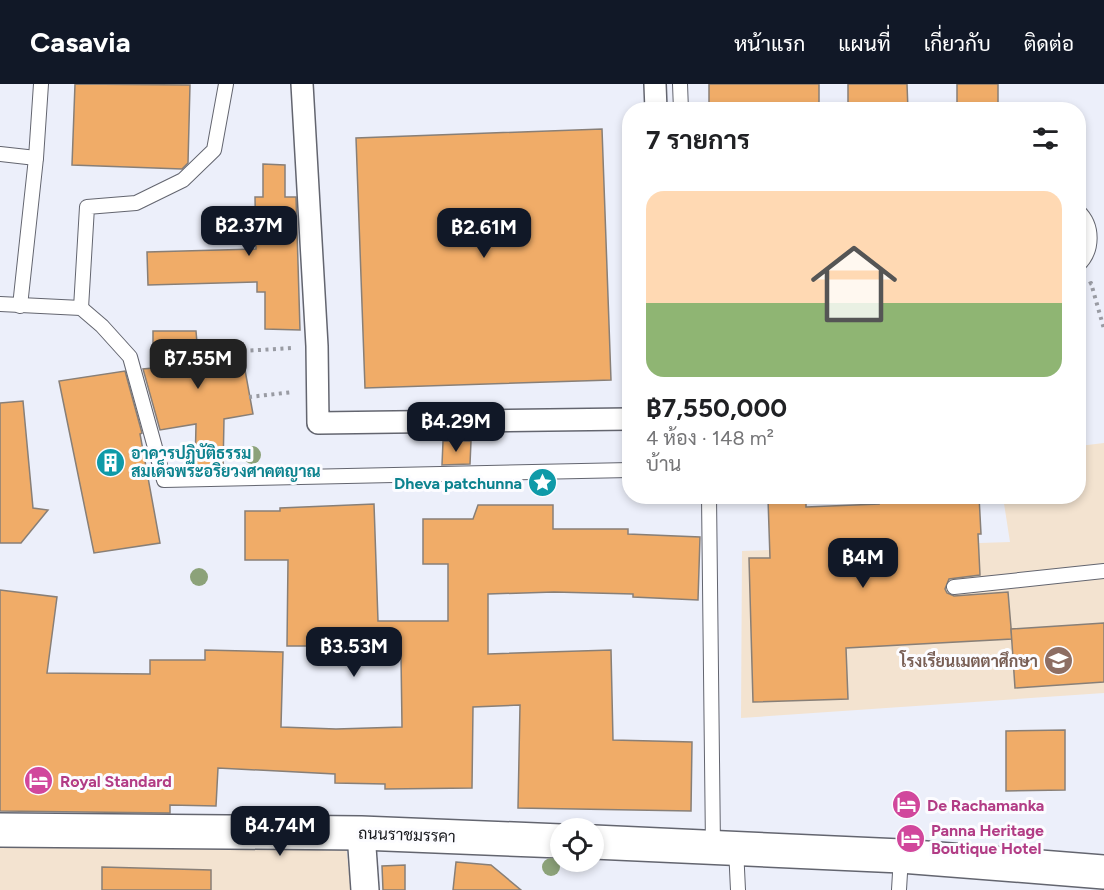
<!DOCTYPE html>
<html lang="th">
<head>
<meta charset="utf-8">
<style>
  :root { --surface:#fff; --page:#f6f6f6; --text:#202124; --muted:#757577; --accent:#111827 }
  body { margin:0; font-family:Figtree,Sarabun,sans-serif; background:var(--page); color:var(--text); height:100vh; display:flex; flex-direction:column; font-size:22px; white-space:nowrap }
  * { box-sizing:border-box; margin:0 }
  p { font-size:20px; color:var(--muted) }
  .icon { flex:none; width:33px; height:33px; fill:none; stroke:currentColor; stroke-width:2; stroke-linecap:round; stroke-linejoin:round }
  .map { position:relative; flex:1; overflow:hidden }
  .panel { position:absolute; left:622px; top:18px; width:464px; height:402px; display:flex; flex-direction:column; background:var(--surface); border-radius:24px; box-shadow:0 3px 9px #0003 }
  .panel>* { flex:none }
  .fabs { position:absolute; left:550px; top:734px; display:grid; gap:12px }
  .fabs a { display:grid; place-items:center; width:54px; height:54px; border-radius:50%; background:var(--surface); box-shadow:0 3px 9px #0003; font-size:30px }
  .price { position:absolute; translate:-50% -51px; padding:0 14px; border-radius:12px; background:var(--accent); color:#fff; font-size:20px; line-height:39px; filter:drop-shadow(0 2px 3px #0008) }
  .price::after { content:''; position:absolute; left:50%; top:36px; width:18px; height:14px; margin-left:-9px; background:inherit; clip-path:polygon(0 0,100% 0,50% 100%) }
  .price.current { background:#222; color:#fff }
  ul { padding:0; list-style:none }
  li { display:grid; align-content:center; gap:12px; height:318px; padding:0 24px }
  li span { display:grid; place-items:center; height:186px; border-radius:18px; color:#555 }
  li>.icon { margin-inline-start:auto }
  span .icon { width:108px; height:108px; fill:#fffc; stroke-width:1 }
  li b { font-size:26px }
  h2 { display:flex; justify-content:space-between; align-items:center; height:72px; padding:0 24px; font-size:26px }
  header { display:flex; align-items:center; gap:36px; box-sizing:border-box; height:84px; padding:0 30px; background:var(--accent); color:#fff }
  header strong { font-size:28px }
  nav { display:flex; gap:33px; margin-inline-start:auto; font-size:21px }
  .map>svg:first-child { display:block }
  .education { fill:#f3e3d0 }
  .building { fill:#f0ac68; stroke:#887f77; stroke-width:1.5 }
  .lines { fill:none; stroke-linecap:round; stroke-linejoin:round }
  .service-casing { stroke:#63656f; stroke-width:16 }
  .pedestrian-casing { stroke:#63656f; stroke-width:24 }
  .minor-casing { stroke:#63656f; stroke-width:30 }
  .tertiary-casing { stroke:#63656f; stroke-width:36 }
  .path { stroke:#999ba3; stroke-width:4; stroke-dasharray:3 4.5; stroke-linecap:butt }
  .service { stroke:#fff; stroke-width:14 }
  .pedestrian { stroke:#fff; stroke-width:21 }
  .minor { stroke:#fff; stroke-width:27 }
  .tertiary { stroke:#fff; stroke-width:33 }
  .tree { fill:#8ca279 }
  .labels { text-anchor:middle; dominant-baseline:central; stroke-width:6; stroke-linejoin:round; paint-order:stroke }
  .culture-label { font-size:16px; font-weight:bold; fill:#0d838f; stroke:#fcfcff; text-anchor:start }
  .education-label { font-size:16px; font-weight:bold; fill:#785e54; stroke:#fcfcff; text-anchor:end }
  .hotel-label { font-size:16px; font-weight:bold; fill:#b23c85; stroke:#fcfcff; text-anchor:start }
  .street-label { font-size:16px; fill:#17181c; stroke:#fcfcff }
</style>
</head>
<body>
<header>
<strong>Casavia</strong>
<nav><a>หน้าแรก</a><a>แผนที่</a><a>เกี่ยวกับ</a><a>ติดต่อ</a></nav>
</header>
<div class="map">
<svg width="1104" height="806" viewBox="0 0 1104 806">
  <rect width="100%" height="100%" fill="#eceffa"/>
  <g class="education">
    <path d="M1104,359V609L741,634L742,467L1010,458L1003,413L1078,412L1079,362Z"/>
    <path d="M346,762L351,806H0V763Z"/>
  </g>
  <g class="building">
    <path d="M75,0L190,1L188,79L182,85L72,81Z"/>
    <path d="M709,0H819V20L798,21V26H761V22H709Z"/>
    <path d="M848,0H907L908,26H848Z"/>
    <rect x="957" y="0" width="41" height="26"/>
    <path d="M602,45L611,296L365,304L356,54Z"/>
    <path d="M263,80L285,81V113H296L300,246L265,245V208H257V198L148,201L147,168L256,165L255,113H263Z"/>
    <path d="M153,247H196L197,259H243V275L253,330L224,335L223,386H195L196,340L160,346L143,285L153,284Z"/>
    <path d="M125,287L142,349L140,350L160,459L94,469L59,297Z"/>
    <path d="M23,317L33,424L48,426L21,459H0V319Z"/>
    <path d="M443,357H471L470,380L442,381Z"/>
    <path d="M920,412H979L981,450H978L980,491L949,495L945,505L947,509L954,512L1008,508L1012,555L846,564L848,615L753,618L749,474H770L768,415L806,414V423L879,420L878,415Z"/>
    <path d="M374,420L378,537H448V480H423V435H473L478,421H553V445H628V450L700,453L698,516L633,513V510L554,508L488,510V570L611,566L613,656L692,658L691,727L518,724L520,621L473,623L472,704L385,705V700L335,699V690L218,684L216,722L170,721V729L0,727V506L57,513L47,589L150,590V576H205V566L283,568L281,643L336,645L402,643L401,571L331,572L330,562H287L288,476H245V427H280V424Z"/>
    <path d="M1104,539V598L1015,604L1011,545Z"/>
    <path d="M1065,646V706L1006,707V647Z"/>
    <path d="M456,778L491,781L521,806H453Z"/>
    <path d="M405,781V806H383L382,782Z"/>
    <path d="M102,783L211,786V806H102Z"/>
  </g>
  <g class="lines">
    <defs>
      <g id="service">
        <path d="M680,0L681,26"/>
        <path d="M0,70L36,74"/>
        <path d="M1078,127C1094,142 1093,167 1078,181"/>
        <path d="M0,220L81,224L102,242L130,273L164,396L630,386"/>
        <path d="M20,222L36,74L41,0"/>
        <path d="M81,224L87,123L136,119L183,96L214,66L226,0"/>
        <path d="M709,412L713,763"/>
        <path d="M954,503L1104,487"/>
        <path d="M736,764L738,806"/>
        <path d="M899,806L901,772"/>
      </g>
      <g id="pedestrian">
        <path d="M302,0L317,262L318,339L630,335"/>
        <path d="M655,0L656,26"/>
      </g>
      <path id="minor" d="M361,749L365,806"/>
      <g id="tertiary">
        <path d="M0,746L361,749L561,757"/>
        <path d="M594,758L901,772L1104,788"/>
      </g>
    </defs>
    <use href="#service" class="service-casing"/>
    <use href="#pedestrian" class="pedestrian-casing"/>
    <use href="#minor" class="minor-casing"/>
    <use href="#tertiary" class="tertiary-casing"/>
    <g class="path">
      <path d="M1089,200L1091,199L1104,245"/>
      <path d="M243,267L292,264"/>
      <path d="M249,313L293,308"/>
    </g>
    <use href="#service" class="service"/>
    <use href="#pedestrian" class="pedestrian"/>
    <use href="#minor" class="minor"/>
    <use href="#tertiary" class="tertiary"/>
  </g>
  <g class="tree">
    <circle cx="252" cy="371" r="9"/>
    <circle cx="199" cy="493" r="9"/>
    <circle cx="551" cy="783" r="9"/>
  </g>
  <defs>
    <symbol id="building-disc" viewBox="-11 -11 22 22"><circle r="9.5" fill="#0f9aa8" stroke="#fcfcff"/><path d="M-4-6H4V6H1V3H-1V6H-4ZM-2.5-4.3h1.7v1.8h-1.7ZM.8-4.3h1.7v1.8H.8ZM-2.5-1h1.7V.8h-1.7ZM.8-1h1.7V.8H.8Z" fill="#fff"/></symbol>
    <symbol id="sight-disc" viewBox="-11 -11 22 22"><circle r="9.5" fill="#0f9aa8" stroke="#fcfcff"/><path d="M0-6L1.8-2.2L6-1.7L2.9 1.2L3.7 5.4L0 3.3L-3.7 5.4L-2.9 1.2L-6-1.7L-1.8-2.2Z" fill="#fff"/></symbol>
    <symbol id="school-disc" viewBox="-11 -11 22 22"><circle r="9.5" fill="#8d6e63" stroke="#fcfcff"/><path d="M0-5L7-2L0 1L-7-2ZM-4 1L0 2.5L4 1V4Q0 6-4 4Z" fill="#fff"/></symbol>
    <symbol id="hotel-disc" viewBox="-11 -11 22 22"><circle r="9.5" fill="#d1479c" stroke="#fcfcff"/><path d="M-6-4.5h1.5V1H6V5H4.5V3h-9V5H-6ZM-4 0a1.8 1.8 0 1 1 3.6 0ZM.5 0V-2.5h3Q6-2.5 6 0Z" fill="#fff"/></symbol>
  </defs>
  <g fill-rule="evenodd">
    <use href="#building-disc" x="94" y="362" width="33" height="33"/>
    <use href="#sight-disc" x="526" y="382" width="33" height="33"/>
    <use href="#school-disc" x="1042" y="560" width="33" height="33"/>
    <use href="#hotel-disc" x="22" y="680" width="33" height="33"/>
    <use href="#hotel-disc" x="890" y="704" width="33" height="33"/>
    <use href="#hotel-disc" x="894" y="738" width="33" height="33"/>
  </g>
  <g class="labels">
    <g class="culture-label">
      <text x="131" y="369">อาคารปฏิบัติธรรม<tspan x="131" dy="18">สมเด็จพระอริยวงศาคตญาณ</tspan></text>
      <text x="522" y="399" text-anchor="end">Dheva patchunna</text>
    </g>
    <g class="education-label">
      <text x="1038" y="577">โรงเรียนเมตตาศึกษา</text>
    </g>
    <g class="hotel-label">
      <text x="60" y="697">Royal Standard</text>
      <text x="927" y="721">De Rachamanka</text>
      <text x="931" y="746">Panna Heritage<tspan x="931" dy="18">Boutique Hotel</tspan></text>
    </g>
    <g class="street-label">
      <text transform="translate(407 751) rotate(2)">ถนนราชมรรคา</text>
    </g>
  </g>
</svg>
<div class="fabs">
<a><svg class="icon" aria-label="locate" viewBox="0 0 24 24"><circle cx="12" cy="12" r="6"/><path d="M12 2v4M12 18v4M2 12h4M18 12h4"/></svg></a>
</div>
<b class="price" style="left:249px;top:173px">฿2.37M</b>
<b class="price" style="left:484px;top:175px">฿2.61M</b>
<b class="price current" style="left:198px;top:306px">฿7.55M</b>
<b class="price" style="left:456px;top:369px">฿4.29M</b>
<b class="price" style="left:863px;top:505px">฿4M</b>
<b class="price" style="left:354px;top:594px">฿3.53M</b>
<b class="price" style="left:280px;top:773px">฿4.74M</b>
<section class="panel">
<h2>7 รายการ<svg class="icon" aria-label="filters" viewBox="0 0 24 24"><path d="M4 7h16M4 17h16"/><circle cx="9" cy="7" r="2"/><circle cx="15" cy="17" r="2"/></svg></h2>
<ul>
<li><span style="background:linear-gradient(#ffd9b3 60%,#8fb573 0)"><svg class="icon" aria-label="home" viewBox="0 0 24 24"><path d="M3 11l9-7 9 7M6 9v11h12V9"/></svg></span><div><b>฿7,550,000</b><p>4 ห้อง · 148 m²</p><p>บ้าน</p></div></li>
</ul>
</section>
</div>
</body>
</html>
